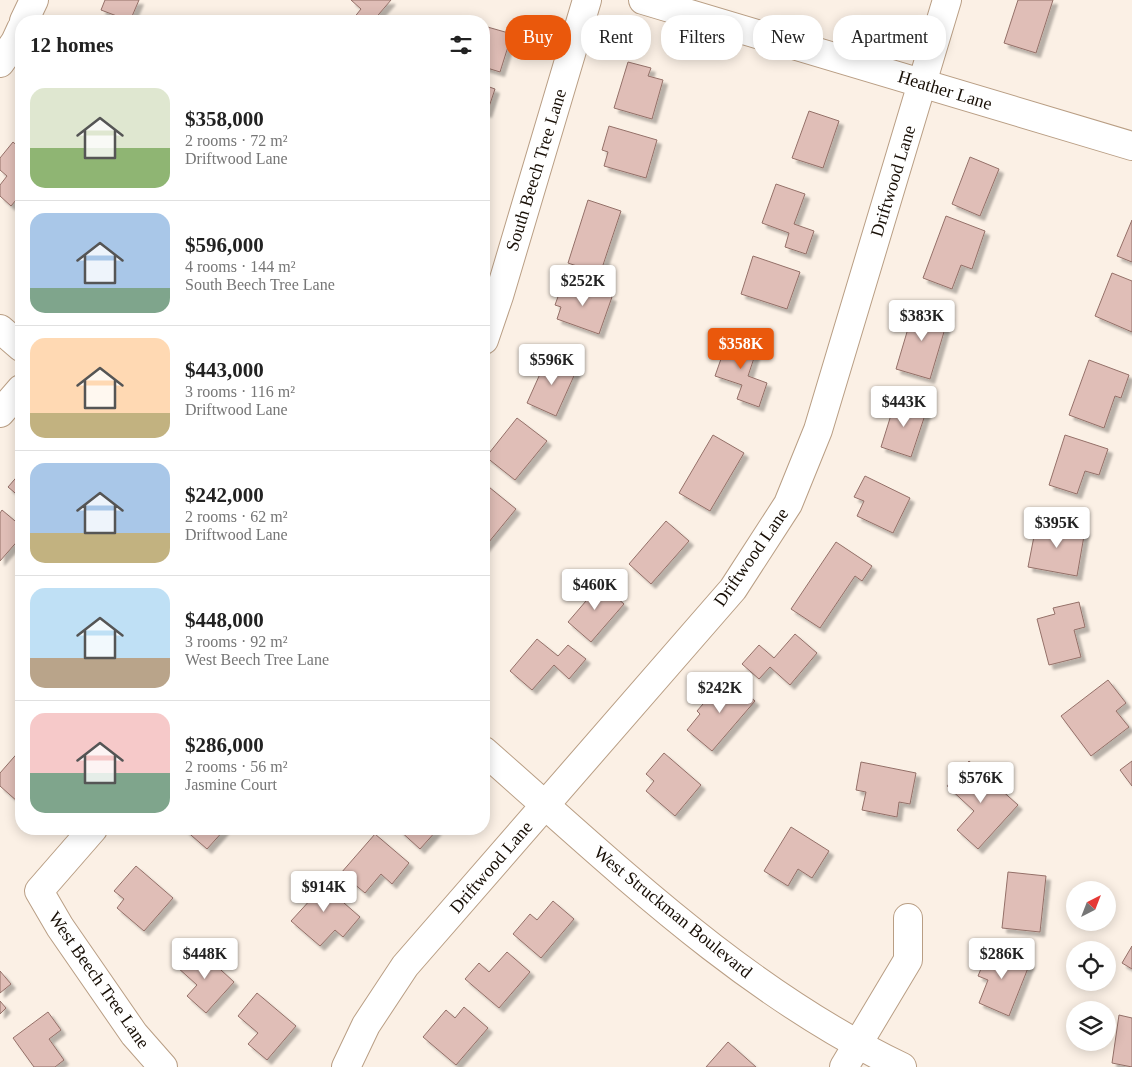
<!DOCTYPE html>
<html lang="en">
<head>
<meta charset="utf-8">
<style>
  :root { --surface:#fff; --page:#f2f2f2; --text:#222; --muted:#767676; --line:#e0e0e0; --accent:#ea580c }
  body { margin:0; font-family:Georgia,serif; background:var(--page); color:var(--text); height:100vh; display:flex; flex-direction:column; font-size:19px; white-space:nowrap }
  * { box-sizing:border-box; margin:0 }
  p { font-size:16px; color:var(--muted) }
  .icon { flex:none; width:28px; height:28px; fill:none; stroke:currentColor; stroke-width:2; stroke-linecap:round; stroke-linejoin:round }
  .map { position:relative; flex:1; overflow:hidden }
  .side { position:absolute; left:15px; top:15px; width:475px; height:820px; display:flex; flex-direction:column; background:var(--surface); border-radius:20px; box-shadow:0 2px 12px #0003 }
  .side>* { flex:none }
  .guide { position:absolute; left:505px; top:15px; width:475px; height:45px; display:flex; gap:10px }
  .needle { width:32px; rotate:42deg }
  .fabs { position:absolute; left:1066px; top:881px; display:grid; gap:10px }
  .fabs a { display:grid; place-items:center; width:50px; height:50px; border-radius:50%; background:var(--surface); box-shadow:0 2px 12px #0003; font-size:25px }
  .price { position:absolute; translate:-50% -42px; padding:0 11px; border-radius:5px; background:#fff; color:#222; font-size:16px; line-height:32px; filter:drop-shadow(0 1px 2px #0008) }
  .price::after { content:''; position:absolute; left:50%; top:30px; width:15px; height:11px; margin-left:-8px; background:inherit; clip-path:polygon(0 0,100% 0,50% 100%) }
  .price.on { background:var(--accent); color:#fff }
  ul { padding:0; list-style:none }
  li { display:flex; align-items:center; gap:15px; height:125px; padding:0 15px }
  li+li { border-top:1px solid var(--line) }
  li span { display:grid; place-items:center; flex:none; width:140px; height:100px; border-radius:15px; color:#555 }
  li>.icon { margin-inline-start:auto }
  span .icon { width:60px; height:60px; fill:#fffc; stroke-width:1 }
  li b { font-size:21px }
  h2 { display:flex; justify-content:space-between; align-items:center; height:60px; padding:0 15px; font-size:21px }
  .chip { padding:0 18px; border-radius:20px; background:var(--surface); box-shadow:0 2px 12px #0003; font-size:18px; line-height:45px }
  .chip.on { background:var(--accent); color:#fff }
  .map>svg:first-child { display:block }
  .building { fill:#e0beb7; stroke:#947068; filter:url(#shadow) }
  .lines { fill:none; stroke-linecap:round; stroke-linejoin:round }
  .minor-casing { stroke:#b99e84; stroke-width:30 }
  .minor { stroke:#fff; stroke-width:28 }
  .labels { text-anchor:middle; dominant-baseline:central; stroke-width:4; stroke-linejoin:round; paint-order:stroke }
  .street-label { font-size:18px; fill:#180f06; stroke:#fff }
</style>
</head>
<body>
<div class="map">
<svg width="1132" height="1067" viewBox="0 0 1132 1067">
  <defs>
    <filter id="shadow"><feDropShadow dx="4.5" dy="4.5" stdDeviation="1" flood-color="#0004"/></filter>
  </defs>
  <rect width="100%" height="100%" fill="#fbf0e5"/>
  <g class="building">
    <path d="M105,0H139L130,21L101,10Z"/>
    <path d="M351,0H391L373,21H355L353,19L361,9Z"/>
    <path d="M1018,0H1053L1036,53L1004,43Z"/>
    <path d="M484,26L512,34L500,72L484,67Z"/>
    <path d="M628,62L651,68L648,76L663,80L652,119L614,108Z"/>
    <path d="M484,85L495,89L487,113L484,112Z"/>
    <path d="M809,111L839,121L823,168L792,158Z"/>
    <path d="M609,126L657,140L646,178L604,166L608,152L602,150Z"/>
    <path d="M13,142L21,149V194L11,206L0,196V185L7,176L0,170V158Z"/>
    <path d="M970,157L999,169L980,216L952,204Z"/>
    <path d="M776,184L805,194L794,224L814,231L806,254L785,247L789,233L762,223Z"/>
    <path d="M588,200L621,211L600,274L568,263Z"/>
    <path d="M946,216L985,231L972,269L961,265L952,289L923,278Z"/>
    <path d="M1132,220V262L1117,256Z"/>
    <path d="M753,256L800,272L787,309L741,294Z"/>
    <path d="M1112,273L1132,281V332L1095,316Z"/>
    <path d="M564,280L612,297L599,334L557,319L561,307L555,305Z"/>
    <path d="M915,305L949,315L930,379L896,369Z"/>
    <path d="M729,336L758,346L748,376L767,383L759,407L737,399L742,385L715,376Z"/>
    <path d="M548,356L577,369L556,416L527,403Z"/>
    <path d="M1089,360L1129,375L1121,398L1115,396L1104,428L1069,415Z"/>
    <path d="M896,399L927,409L911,457L881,447Z"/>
    <path d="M517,418L547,441L515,480L486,457Z"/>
    <path d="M713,435L744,453L710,511L679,493Z"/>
    <path d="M1065,435L1108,449L1099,475L1085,471L1077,494L1049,485Z"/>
    <path d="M21,472V498L8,487Z"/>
    <path d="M865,476L910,498L893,533L857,516L864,501L854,497Z"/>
    <path d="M484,483L516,509L484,548Z"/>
    <path d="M2,510L21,526V537L0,561V513Z"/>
    <path d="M666,521L689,541L651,584L629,564Z"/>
    <path d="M1037,521L1085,530L1077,576L1028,567Z"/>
    <path d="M836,542L872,566L862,581L855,576L820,628L791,609Z"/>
    <path d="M586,582L595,590L601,584L624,604L591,642L568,622L586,601L577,593Z"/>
    <path d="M1079,602L1085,627L1074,630L1081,657L1049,665L1037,619L1055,614L1053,608Z"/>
    <path d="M795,634L817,653L790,685L770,667L759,679L742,664L759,645L774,658Z"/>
    <path d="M537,639L558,656L568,645L586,659L569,679L554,665L532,690L510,671Z"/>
    <path d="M726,677L755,701L712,751L687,730L700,714L697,711Z"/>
    <path d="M1108,680L1126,703L1116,711L1129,727L1091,756L1061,716Z"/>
    <path d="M21,749V799L18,802L0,786V773Z"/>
    <path d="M664,753L701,785L675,816L646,791L654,781L646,774Z"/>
    <path d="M969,761L1018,805L978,849L957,830L974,811L947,786Z"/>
    <path d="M1132,761V786L1120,770Z"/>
    <path d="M861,762L916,773L910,804L899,802L897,817L862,810L866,792L856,790Z"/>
    <path d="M791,827L829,851L812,878L798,869L788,886L764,871Z"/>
    <path d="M184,829H225L207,849Z"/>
    <path d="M398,829H435L437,830L420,849Z"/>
    <path d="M375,834L409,863L392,884L381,874L365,893L341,873Z"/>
    <path d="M136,866L173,898L144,931L117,908L124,899L114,891Z"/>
    <path d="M1008,872L1046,876L1040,932L1002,928Z"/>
    <path d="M312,875L360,917L343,937L335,930L320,946L291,921L312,898L301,888Z"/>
    <path d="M553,901L574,919L541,958L513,934L530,914L537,920Z"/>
    <path d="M1132,946V969L1122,963Z"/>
    <path d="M196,947L234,982L206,1013L187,996L197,985L177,967Z"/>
    <path d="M990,947L1030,963L1009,1016L979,1003L988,980L978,976Z"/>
    <path d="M507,952L530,972L499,1008L465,979L479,963L489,972Z"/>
    <path d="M0,971L11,984L0,993Z"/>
    <path d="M257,993L296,1026L267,1060L248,1044L258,1033L238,1016Z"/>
    <path d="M0,1001L6,1008L0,1014Z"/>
    <path d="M464,1007L488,1028L456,1065L423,1037L446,1010L455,1018Z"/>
    <path d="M48,1012L61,1030L49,1039L64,1060L55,1067H34L13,1038Z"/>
    <path d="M1119,1015L1132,1018V1067L1112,1063Z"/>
    <path d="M728,1042L756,1067H706Z"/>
  </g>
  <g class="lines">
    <defs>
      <g id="minor">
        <path d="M643,0L1132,146"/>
        <path d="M24,21L34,0"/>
        <path d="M0,63L15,42L21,29"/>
        <path d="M0,329L21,347"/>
        <path d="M484,340L499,296L587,0"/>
        <path d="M0,413L21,389"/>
        <path d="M484,751C615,866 743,991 902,1067"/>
        <path d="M93,829L39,891L60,927L134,1034L163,1067"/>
        <path d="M346,1067L366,1025L405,966L733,589L788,504L818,430L947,0"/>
        <path d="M844,1067L908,960V918"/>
      </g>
    </defs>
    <use href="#minor" class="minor-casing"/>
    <use href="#minor" class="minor"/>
  </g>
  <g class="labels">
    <g class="street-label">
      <text transform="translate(945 90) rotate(17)">Heather Lane</text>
      <text transform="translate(536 170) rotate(-73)">South Beech Tree Lane</text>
      <text transform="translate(893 181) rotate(-73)">Driftwood Lane</text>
      <text transform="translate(751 557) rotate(-55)">Driftwood Lane</text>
      <text transform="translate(491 867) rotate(-49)">Driftwood Lane</text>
      <text transform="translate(673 912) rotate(39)">West Struckman Boulevard</text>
      <text transform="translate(99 980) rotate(55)">West Beech Tree Lane</text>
    </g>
  </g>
</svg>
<div class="fabs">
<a><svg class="needle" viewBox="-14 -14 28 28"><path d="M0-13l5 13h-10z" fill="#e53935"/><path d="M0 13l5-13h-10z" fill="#767676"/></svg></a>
<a><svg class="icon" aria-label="locate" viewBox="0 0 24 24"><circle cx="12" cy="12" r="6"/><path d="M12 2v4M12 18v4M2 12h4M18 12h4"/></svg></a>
<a><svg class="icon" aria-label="layers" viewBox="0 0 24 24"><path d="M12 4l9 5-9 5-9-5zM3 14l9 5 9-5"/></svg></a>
</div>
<b class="price" style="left:583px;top:307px">$252K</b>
<b class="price" style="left:922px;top:342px">$383K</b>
<b class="price on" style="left:741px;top:370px">$358K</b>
<b class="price" style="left:552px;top:386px">$596K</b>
<b class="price" style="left:904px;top:428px">$443K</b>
<b class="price" style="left:1057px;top:549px">$395K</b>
<b class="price" style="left:595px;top:611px">$460K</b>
<b class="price" style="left:720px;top:714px">$242K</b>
<b class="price" style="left:981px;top:804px">$576K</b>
<b class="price" style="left:324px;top:913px">$914K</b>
<b class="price" style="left:205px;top:980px">$448K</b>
<b class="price" style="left:1002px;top:980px">$286K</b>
<div class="guide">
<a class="chip on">Buy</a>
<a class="chip">Rent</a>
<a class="chip">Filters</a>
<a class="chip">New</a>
<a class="chip">Apartment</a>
</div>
<section class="side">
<h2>12 homes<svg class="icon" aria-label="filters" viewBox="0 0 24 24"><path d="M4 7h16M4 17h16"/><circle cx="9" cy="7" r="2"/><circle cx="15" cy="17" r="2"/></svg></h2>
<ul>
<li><span style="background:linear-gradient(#dfe7d0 60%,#8fb573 0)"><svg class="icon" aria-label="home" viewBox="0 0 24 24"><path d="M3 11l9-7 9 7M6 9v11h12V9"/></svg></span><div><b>$358,000</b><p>2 rooms · 72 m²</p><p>Driftwood Lane</p></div></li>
<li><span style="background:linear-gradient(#a9c7e8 75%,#7fa58c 0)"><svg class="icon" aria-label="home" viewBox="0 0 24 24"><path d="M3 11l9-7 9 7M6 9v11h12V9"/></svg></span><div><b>$596,000</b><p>4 rooms · 144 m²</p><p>South Beech Tree Lane</p></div></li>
<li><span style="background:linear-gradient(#ffd9b3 75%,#c2b280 0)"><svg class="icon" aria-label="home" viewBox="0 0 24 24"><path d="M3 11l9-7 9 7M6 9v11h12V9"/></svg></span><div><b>$443,000</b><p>3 rooms · 116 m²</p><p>Driftwood Lane</p></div></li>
<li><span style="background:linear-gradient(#a9c7e8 70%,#c2b280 0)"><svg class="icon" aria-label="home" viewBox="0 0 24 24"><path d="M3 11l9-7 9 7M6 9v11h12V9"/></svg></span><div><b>$242,000</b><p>2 rooms · 62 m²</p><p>Driftwood Lane</p></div></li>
<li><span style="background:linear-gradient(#bfe0f5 70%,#b9a48a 0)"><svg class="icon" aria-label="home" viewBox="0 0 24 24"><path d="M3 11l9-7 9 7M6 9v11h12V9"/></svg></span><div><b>$448,000</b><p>3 rooms · 92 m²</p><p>West Beech Tree Lane</p></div></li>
<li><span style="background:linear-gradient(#f6c9c9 60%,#7fa58c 0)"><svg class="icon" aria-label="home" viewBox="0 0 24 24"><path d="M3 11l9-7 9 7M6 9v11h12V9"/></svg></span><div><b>$286,000</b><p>2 rooms · 56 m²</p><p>Jasmine Court</p></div></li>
</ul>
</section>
</div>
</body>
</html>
